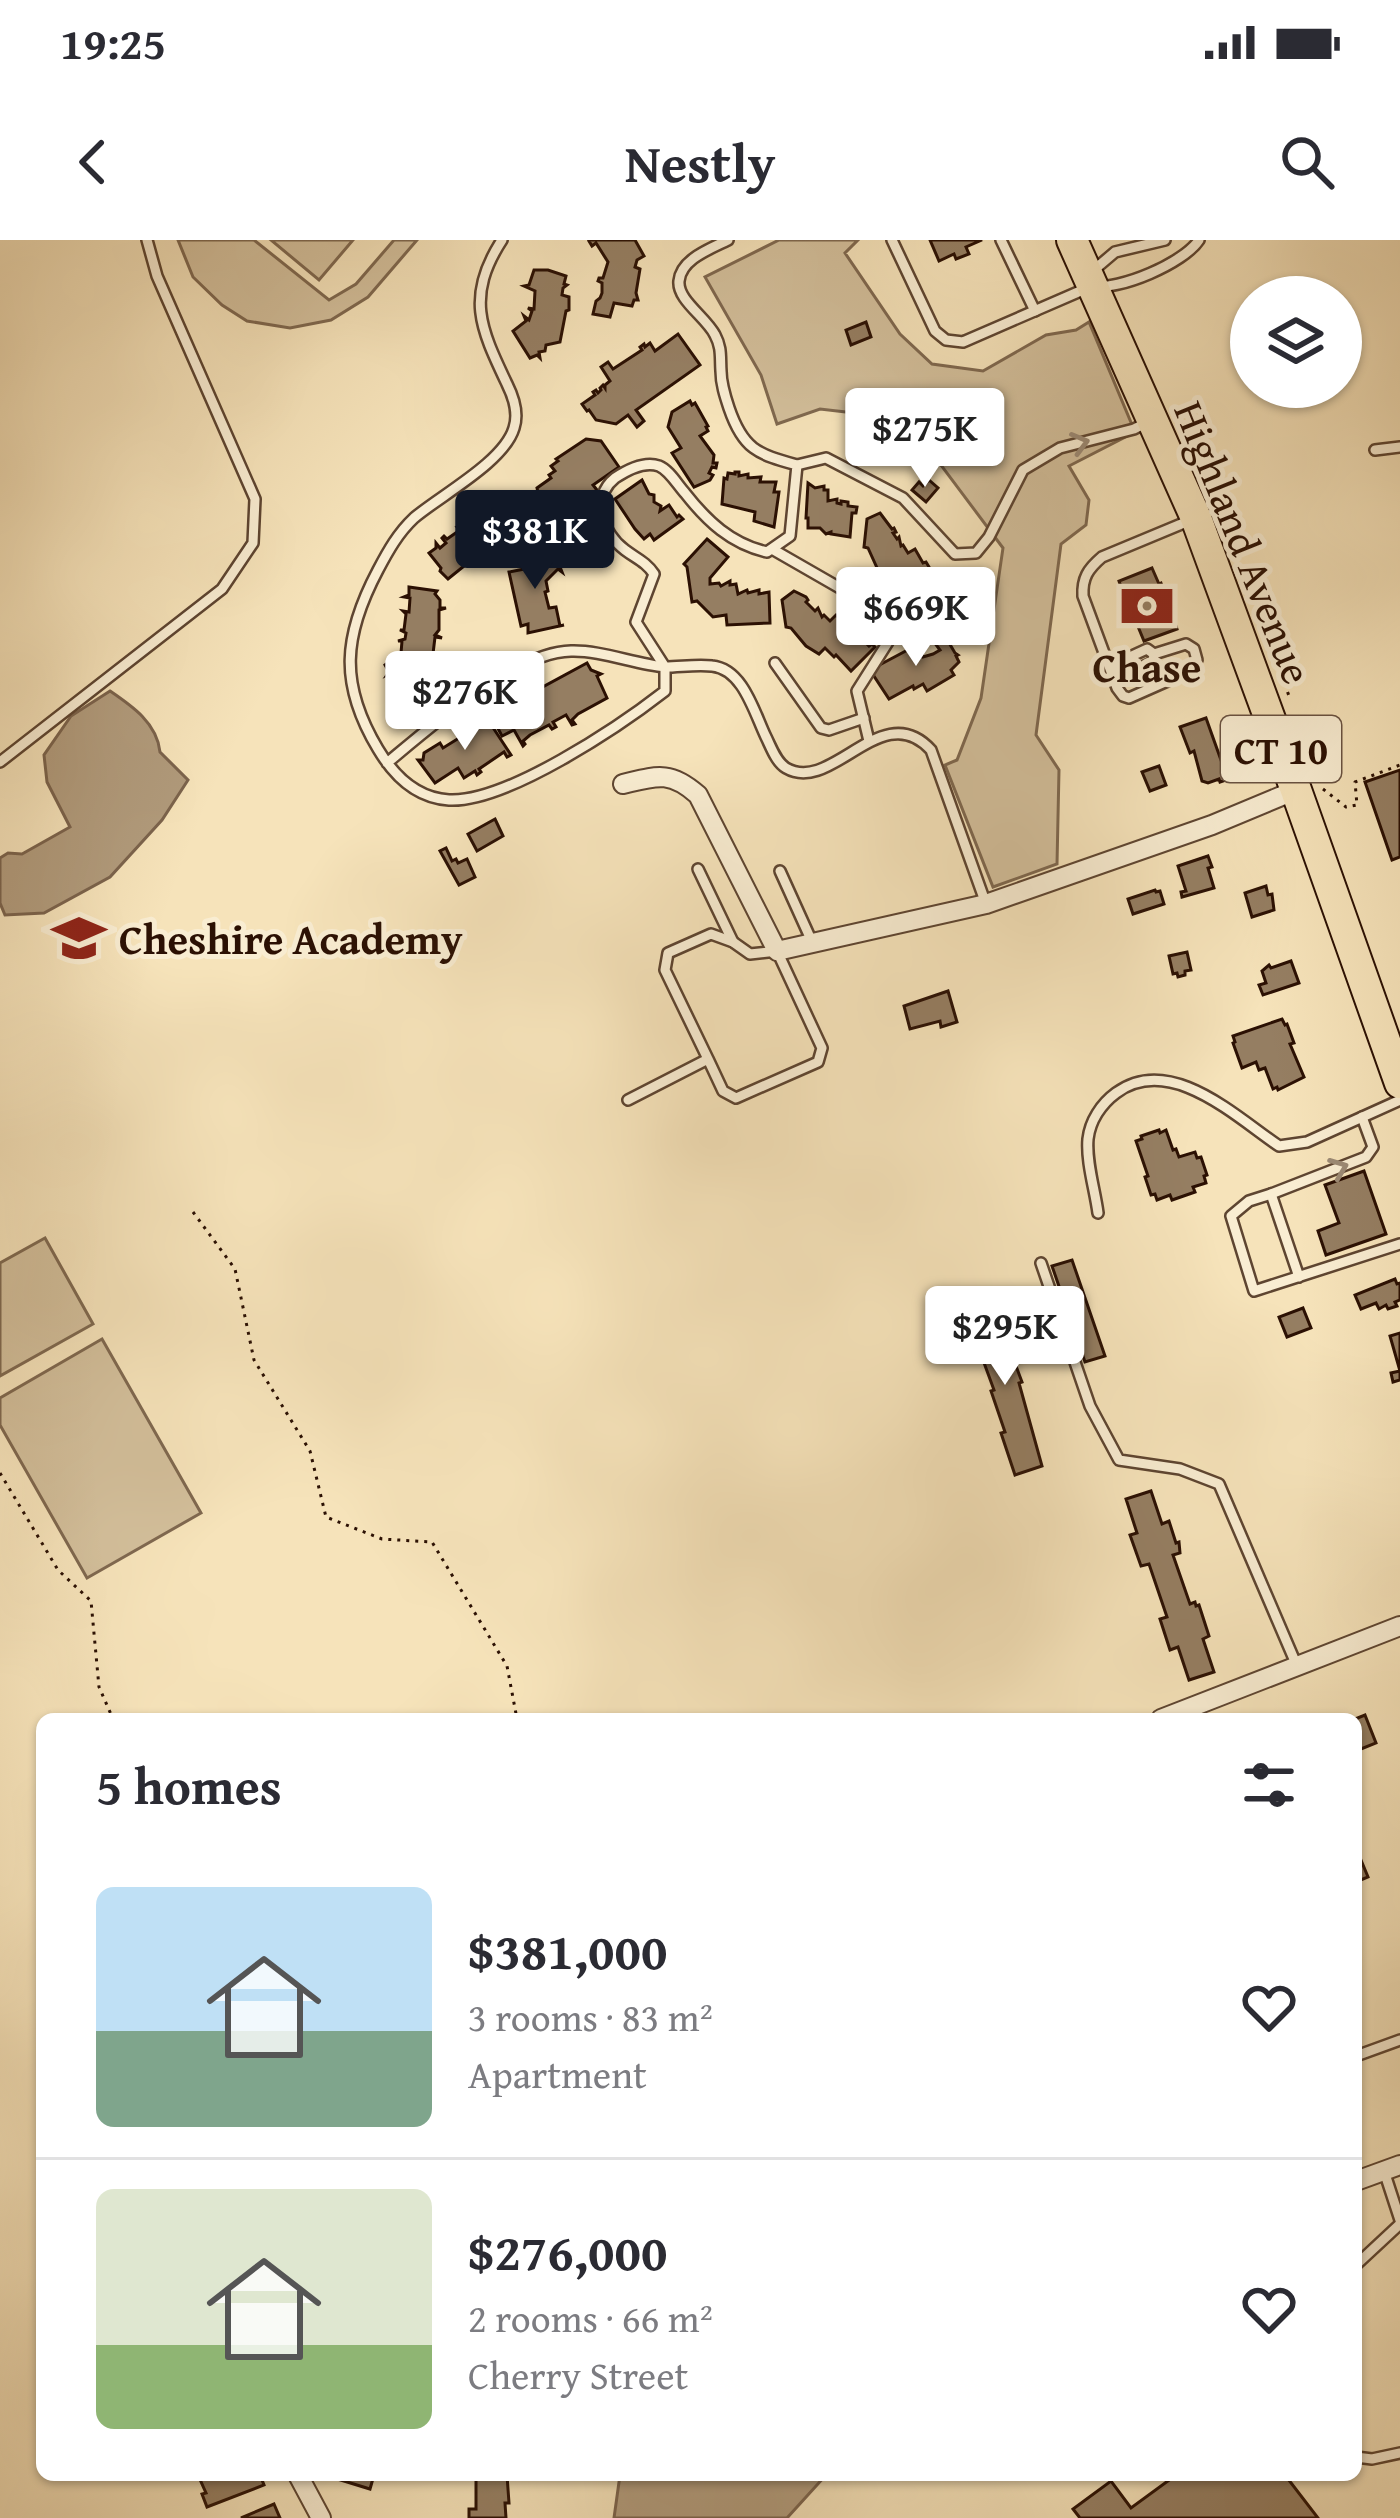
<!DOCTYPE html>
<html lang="en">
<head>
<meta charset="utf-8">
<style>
  :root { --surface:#fff; --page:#f2f2f3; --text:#2b2b33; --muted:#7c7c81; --line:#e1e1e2; --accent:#111827 }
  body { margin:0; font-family:"Gentium Book Plus",serif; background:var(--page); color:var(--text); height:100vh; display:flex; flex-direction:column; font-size:45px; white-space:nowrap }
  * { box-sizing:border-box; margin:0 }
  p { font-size:39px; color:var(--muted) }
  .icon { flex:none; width:66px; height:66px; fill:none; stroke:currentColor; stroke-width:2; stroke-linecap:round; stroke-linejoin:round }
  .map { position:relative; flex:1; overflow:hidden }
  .panel { position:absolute; left:36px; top:1473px; width:1326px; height:768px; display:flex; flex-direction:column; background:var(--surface); border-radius:18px; box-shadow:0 3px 9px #0004 }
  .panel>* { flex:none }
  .fabs { position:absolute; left:1230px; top:36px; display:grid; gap:24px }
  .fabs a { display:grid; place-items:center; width:132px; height:132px; border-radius:50%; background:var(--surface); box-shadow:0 3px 9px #0004; font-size:60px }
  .price { position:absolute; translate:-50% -102px; padding:0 27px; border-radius:12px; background:#fff; color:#222; font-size:39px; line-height:78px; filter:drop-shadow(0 3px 6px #0008) }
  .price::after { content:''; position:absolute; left:50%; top:72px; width:36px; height:27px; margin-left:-18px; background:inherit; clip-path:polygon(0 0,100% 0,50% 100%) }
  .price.selected { background:var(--accent); color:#fff }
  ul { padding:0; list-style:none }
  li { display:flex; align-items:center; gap:36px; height:300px; padding:0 60px }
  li+li { border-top:3px solid var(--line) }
  li span { display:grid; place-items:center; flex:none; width:336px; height:240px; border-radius:18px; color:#555 }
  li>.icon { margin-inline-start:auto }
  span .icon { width:144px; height:144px; fill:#fffc; stroke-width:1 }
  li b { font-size:51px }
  h2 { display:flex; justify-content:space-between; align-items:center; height:144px; padding:0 60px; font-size:51px }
  .status { display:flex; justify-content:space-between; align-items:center; height:84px; padding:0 60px; background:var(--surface); direction:ltr }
  .status svg { height:33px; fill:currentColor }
  header { display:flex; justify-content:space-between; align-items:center; height:156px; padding:0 60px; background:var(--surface); font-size:54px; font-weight:800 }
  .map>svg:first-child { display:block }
  .green { fill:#d3bf9b; stroke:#7f684f; stroke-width:3 }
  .water { fill:#b19b7c; stroke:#7b634c; stroke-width:3 }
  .building { fill:#957e62; stroke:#2b1003; stroke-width:3 }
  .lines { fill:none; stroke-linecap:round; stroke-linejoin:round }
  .service-casing { stroke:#5e4531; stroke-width:14 }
  .minor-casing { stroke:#5e4531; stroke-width:22 }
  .trunk-casing { stroke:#2b1003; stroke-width:34 }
  .path { stroke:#2b1003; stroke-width:3; stroke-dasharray:3 6; stroke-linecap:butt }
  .service { stroke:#f9edd2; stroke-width:9 }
  .minor { stroke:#f9edd2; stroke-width:18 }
  .trunk { stroke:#f6e3ba; stroke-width:30 }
  .oneway { stroke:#9c8a75 }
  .labels { text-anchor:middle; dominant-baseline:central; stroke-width:10; stroke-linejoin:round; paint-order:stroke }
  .shield { fill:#f9edd2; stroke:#695241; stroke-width:3 }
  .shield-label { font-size:39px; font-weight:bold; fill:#2b1003 }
  .street-label { font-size:42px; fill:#2b1003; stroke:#f9edd2 }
  .poi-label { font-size:42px; font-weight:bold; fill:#2b1003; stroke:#f9edd2 }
</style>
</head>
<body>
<div class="status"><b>19:25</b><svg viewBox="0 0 49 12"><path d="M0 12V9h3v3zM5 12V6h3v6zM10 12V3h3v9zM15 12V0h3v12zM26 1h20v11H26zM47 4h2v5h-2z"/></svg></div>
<header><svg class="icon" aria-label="back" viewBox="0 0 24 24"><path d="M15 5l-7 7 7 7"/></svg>Nestly<svg class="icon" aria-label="search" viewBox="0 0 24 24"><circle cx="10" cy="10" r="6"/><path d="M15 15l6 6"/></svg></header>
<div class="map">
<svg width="1400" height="2278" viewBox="0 0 1400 2278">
  <rect width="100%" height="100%" fill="#f6e3ba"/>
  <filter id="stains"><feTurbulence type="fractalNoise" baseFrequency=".00167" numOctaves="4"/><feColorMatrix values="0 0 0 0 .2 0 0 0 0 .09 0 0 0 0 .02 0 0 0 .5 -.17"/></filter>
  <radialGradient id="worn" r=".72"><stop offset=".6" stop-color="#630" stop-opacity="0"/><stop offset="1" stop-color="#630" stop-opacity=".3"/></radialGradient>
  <g class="green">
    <path d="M178,0H254L329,60L356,44L394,0H417L368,57L331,80L290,88L247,81L222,65L193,37Z"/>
    <path d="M271,0H353L319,40Z"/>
    <path d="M779,0H858L845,13L900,94L932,124L983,131L1046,95L1076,90L1089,82L1135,192L1069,226L1089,260L1086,285L1061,304L1036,495L1059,530L1057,624L993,647L945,525L957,520L981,458L1003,308L938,221L863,174L820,169L777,184L761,135L705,37Z"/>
    <path d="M45,998L93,1084L0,1136V1023Z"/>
    <path d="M102,1099L201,1273L87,1338L0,1185V1158Z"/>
  </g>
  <g class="water">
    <path d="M110,451C132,466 157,483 160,512L188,540L162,580L110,637L44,673L5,675L0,663V618L8,613L22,614L70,587L47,542L44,515L71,476Z"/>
    <path d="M620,2235H826L787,2278H614Z"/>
  </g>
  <g class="building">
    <path d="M591,0H635L644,16L637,20L635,27L640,29L636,53L638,60H634L632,66L614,63L610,77L593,74L596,61L600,58L602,53V43L598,41L599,38H603L608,22L596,3L592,6L589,1Z"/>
    <path d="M930,0H982L966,7L969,14L956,19L954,14L939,21Z"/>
    <path d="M534,30H548L566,36L564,44L567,45L563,48L562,55L569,57V70L566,71L560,102L546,105L545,111L539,112L540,118L537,115L530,118L513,91L526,81L524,76L529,80L532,71L528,68L534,69L535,51L524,46L529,45Z"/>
    <path d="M866,82L871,97L851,105L846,90Z"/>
    <path d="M678,94L700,125L636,170L644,181L637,187L628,175L616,184L596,180L589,170L587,171L582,164L595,155L593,152L596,150L598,153L601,150L600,148L603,145L605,148V145L610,141L601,127L608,122L613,129L642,110L640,107L644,104L645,107L650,103L655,111Z"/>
    <path d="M690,161L692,165L695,163L708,186L706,187L708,191L700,196L714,215L713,223H717L716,228L712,227L709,233L713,235L710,240L694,247L672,213L681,208L668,187L672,172Z"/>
    <path d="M586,199L601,201L619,227L593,245L597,250L556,278L541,256L539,257L537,248L551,238L549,235L555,231L551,226L558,221L556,219Z"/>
    <path d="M735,232H739V236L748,234V238L761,237L760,242H776L774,252H779L774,287L754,281L755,272L722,264L724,238L727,239L728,233L735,234Z"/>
    <path d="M642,240L649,254L654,255V262L661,266L660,271L669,265L677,277L679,275L683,279L654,300L650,294L644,299L635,289L615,259Z"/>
    <path d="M929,240L938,248L926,262L912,250L919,242L923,246Z"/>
    <path d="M808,243L815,248L824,246V250H828V261L837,259V263L841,264V261L848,262V266L857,267L856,273H852L850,297L831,294V292L826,294L820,288H808V278H806Z"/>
    <path d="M481,273L496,293L493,308L489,311L487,309L476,321L471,325L469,322L448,339L440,331L441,328L429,313L436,308V303L440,308L446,303L442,298L444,296L447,299L460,290L457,287L459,286L463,290L474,282L470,277L472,275L474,278Z"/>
    <path d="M880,273L892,289L894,288L896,292L893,293L897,299L899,297L901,306L903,305L908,313L915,309L923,323L926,322L929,327L928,330L933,339L936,337L939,341L936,343L939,348L941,347L943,350L914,367L896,336L888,341L880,329L878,330L868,308L864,307L867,279Z"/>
    <path d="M707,299L728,317L710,338V344L719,343L721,346L730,341V345L736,344L738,354L747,350L748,353L759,350V354L769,352L770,383L727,385L726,375L713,377L697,361L692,362L687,327L684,324Z"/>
    <path d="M537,306L560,327L562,332L558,329L546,341L548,351L545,352L549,368L556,367L560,386L564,385L528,393V384L521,386L509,332L524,329L529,324L525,325L524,320Z"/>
    <path d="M1152,328L1159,344L1161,343L1177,389L1144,401L1132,372L1130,373L1119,341Z"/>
    <path d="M409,347L437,351L435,354L440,360V368H446L439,370V390L435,395L442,398L435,397L433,414L426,415L425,420H421L429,430L431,429L436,440L443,438L438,442L454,463L436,474L424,473L419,476L421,473L409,457L404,458L406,454L401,447L398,449L402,443L393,432L387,435L389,432L385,425L401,413L402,401H398L405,399L406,393L400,390H404L406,374L403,371L409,372L410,358L404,357L409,355Z"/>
    <path d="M794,351L806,357L808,360L806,362L815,371L818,368L822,377L824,375L830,381L836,375L848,387L850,385L855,389L853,391L861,399H868L865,402L869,406L872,404L875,407L851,431L836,415L834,417L825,408L819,414L806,406L791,388L786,387L782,360Z"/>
    <path d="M945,396L955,413L958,415L956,416L959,422L951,430L954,435L927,451L923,444L914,449L913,446L889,459L870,430L917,405L923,417L933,414L940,410L934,402Z"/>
    <path d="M587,423L591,430L601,434L597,436L607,458L578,474L572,480L575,484L572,485L566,475L553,482L556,487L552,489L549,485L530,495L523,501L525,504L523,506L514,490L502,496L493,479L504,473L502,469Z"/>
    <path d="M1206,478L1221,520L1224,519L1227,527L1224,528L1226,540L1220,542L1219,539L1208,543L1202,541L1194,511L1190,513L1180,487Z"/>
    <path d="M488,480L511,515L507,517L504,512L479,529L481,532L477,535L475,531L464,538L458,528L435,543L418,520H423L424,513L440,503L443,508Z"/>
    <path d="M1159,526L1166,545L1150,551L1142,532Z"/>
    <path d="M1400,530V617L1392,620L1365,542Z"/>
    <path d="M495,579L503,596L477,611L468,594Z"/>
    <path d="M446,608L452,621L456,619L458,623L467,619L475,637L459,645L440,611Z"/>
    <path d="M1208,616L1212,627L1208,628L1214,648L1182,657L1181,652L1186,651L1178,626Z"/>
    <path d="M1266,646L1268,655L1272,654L1274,670L1252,677L1245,653Z"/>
    <path d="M1155,650L1156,652L1160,651L1164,664L1133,674L1128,659Z"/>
    <path d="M1187,712L1191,730L1185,731V735L1178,737L1177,733L1173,734L1169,716Z"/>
    <path d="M1291,721L1299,743L1263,755L1259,745L1266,743L1262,731L1269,725L1271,728Z"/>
    <path d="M948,751L957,782L941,787L940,781L910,789L904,766Z"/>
    <path d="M1282,779L1285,785L1287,784L1294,803L1290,804L1304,837L1278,850L1277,847L1273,849L1265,828L1259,830L1256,822L1242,828L1233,803L1235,802L1233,796Z"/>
    <path d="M1159,890L1160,893L1166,890L1173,910L1176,909L1179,917L1195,912L1197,918L1201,917L1207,935L1204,936L1206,943L1193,947L1195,952L1172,960L1170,955L1157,960L1155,954L1151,955L1145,937L1148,936L1136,901L1142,899L1141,896Z"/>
    <path d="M1364,931L1386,994L1326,1015L1318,991L1339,983L1325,945Z"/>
    <path d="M1072,1020L1105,1116L1085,1122L1052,1026Z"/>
    <path d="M1395,1039L1397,1044L1400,1043V1060L1395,1062L1397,1066L1388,1069L1386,1065L1379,1069L1376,1063L1361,1069L1355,1055Z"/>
    <path d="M992,1062L1022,1142L1019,1143L1042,1226L1015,1235L1001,1193L1005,1192L991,1151L994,1150L965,1071Z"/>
    <path d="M1303,1068L1311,1088L1287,1097L1279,1077Z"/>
    <path d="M1400,1093V1140L1393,1142L1391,1133L1400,1131L1390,1096Z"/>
    <path d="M1151,1251L1162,1284L1169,1281L1176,1303L1179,1302L1180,1313L1173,1315L1190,1364L1195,1362L1196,1366L1199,1365L1209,1396L1203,1399L1214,1432L1189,1440L1178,1407L1170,1410L1160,1379L1167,1377L1149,1324L1141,1326L1130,1295L1137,1293L1126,1259Z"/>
    <path d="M1365,1475L1376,1503L1356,1511L1355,1479Z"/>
    <path d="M1356,1608L1368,1637L1356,1642Z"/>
    <path d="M198,2235H260L264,2245L207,2267L202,2254L206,2253Z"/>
    <path d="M335,2235H374L370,2249L334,2238Z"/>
    <path d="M476,2235H518H507L509,2263H505L506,2278H469V2269H476Z"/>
    <path d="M1176,2235H1285L1318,2278H1080L1073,2269L1111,2241L1131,2268Z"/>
    <path d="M274,2264L280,2278H241Z"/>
  </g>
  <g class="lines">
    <defs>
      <g id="service">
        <path d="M728,0C710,9 681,19 679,41C677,60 706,77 715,95C722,108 720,117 721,131C721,144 725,156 729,168C743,209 757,214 797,225L790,296L767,312C731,304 707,281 685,253C677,244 669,230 659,226C645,221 627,230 615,238C590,258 603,294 625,310C637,319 646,322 654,334L636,382L665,427C680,427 697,424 712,426C743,429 754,472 766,497C771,507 776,522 786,528C832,555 882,456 931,510L986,664"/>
        <path d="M892,0L935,91L946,100L963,102L1092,46C1119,51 1184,23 1199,0"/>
        <path d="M1001,0L1035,71"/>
        <path d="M1095,29L1115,12L1165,0"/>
        <path d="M1375,210L1400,207"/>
        <path d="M797,225L826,218L903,258L955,314L976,313L989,297L1023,230L1060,208L1134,189L1148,182"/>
        <path d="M772,309L866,363L884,377L889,389L888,402L857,451L869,501"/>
        <path d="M775,423L821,488L829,490L864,478"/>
        <path d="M1121,428L1123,420L1147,409L1154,414L1186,404L1194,409L1197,420L1190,431L1129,458L1123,456L1117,448L1083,356C1082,338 1088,329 1102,317L1191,280"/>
        <path d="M1116,430L1121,428L1131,432L1153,422L1154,414"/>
        <path d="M0,522L222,349L253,303L255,259L157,36L147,0"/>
        <path d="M387,523C430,487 515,412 571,411C600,410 635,424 665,427V451C620,486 506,563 449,560C416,558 394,536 378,509C339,444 343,396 378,330C388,311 398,293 414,278C441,255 504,222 514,188C519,173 514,158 507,144C481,89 465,57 502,0"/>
        <path d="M698,629L733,702"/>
        <path d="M780,631L813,704"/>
        <path d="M628,860L708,819L665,730L668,713L711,694L733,702L750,714L777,711L822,808L818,822L736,858L723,851L708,819"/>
        <path d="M1271,954L1366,917L1373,907L1362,877"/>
        <path d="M1098,973C1095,950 1086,922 1088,899C1090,881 1101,864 1116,853C1170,813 1236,877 1279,906L1307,902L1400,860"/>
        <path d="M1041,1023L1090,1166L1119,1220L1180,1229L1219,1244L1297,1426"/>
        <path d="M1299,1037L1271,954L1249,961L1231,976L1254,1051L1400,1004"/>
        <path d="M1356,1816L1400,1800"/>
        <path d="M1384,1931L1400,1980"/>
        <path d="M1356,2025L1400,1984"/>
        <path d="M1356,2217L1372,2219L1400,2213"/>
      </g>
      <g id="minor">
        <path d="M623,544C656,536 670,530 698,555L777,711L986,664L1212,585L1296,550"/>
        <path d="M1161,1479L1400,1386"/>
        <path d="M1356,1941L1400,1925"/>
        <path d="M298,2235L321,2278"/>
      </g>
      <path id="trunk" d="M1072,0L1196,278L1296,550L1400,843"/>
    </defs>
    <use href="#service" class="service-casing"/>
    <use href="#minor" class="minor-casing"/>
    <use href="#trunk" class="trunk-casing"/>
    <g class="path">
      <path d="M1208,232L1289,456"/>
      <path d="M1323,549L1346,567L1357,565L1355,542L1400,525"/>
      <path d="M193,972L235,1029L254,1120L310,1211L326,1277L382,1299L432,1302L507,1426L517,1479"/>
      <path d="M0,1233L58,1330L91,1361L99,1447L113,1479"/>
    </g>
    <use href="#service" class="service"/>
    <use href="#minor" class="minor"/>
    <use href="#trunk" class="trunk"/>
  </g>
  <defs><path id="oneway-chevron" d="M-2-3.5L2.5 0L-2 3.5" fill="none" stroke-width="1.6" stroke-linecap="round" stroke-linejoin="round" transform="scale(3)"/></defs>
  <g class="oneway">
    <use href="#oneway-chevron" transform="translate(1080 203) rotate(-15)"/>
    <use href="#oneway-chevron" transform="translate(1339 928) rotate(-21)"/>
  </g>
  <defs>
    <symbol id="bank-bare" viewBox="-9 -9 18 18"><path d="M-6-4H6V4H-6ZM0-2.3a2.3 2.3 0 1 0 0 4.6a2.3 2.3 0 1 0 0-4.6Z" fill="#8f2418" stroke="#f9edd2" stroke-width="2.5" paint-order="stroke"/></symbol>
    <symbol id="school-bare" viewBox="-9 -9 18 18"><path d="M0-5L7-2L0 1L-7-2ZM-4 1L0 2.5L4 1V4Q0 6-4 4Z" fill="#8f2418" stroke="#f9edd2" stroke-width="2.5" paint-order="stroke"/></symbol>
  </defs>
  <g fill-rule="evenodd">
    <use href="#bank-bare" x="1109" y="328" width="76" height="76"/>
    <use href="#school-bare" x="41" y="660" width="76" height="76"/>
  </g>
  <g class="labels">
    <rect class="shield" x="1221" y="476" width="120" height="66" rx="9"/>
    <g class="shield-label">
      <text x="1281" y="509">CT 10</text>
    </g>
    <g class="street-label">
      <text transform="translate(1244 302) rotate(68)">Highland Avenue</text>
    </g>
    <g class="poi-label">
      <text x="1147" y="426">Chase</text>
      <text x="119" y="698" text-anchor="start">Cheshire Academy</text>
    </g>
  </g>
  <rect width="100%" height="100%" filter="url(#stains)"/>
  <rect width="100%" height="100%" fill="url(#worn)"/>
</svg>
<div class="fabs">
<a><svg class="icon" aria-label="layers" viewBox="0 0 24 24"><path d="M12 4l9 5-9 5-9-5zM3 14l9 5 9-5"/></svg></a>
</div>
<b class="price" style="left:925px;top:250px">$275K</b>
<b class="price selected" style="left:535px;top:352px">$381K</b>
<b class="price" style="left:916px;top:429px">$669K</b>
<b class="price" style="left:465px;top:513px">$276K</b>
<b class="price" style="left:1005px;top:1148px">$295K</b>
<section class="panel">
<h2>5 homes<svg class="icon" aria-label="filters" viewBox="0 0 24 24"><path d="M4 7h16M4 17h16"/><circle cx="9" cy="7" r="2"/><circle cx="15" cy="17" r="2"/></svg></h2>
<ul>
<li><span style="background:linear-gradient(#bfe0f5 60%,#7fa58c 0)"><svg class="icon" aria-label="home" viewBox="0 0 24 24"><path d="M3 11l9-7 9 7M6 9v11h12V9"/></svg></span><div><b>$381,000</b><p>3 rooms · 83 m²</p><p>Apartment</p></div><svg class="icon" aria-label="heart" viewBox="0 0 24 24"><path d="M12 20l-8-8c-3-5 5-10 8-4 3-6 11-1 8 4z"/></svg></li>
<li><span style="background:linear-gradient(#dfe7d0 65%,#8fb573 0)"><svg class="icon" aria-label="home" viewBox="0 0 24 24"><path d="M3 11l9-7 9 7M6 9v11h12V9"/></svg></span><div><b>$276,000</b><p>2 rooms · 66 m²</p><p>Cherry Street</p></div><svg class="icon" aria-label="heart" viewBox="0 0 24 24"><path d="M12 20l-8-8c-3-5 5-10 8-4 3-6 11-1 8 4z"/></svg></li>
</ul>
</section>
</div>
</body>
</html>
